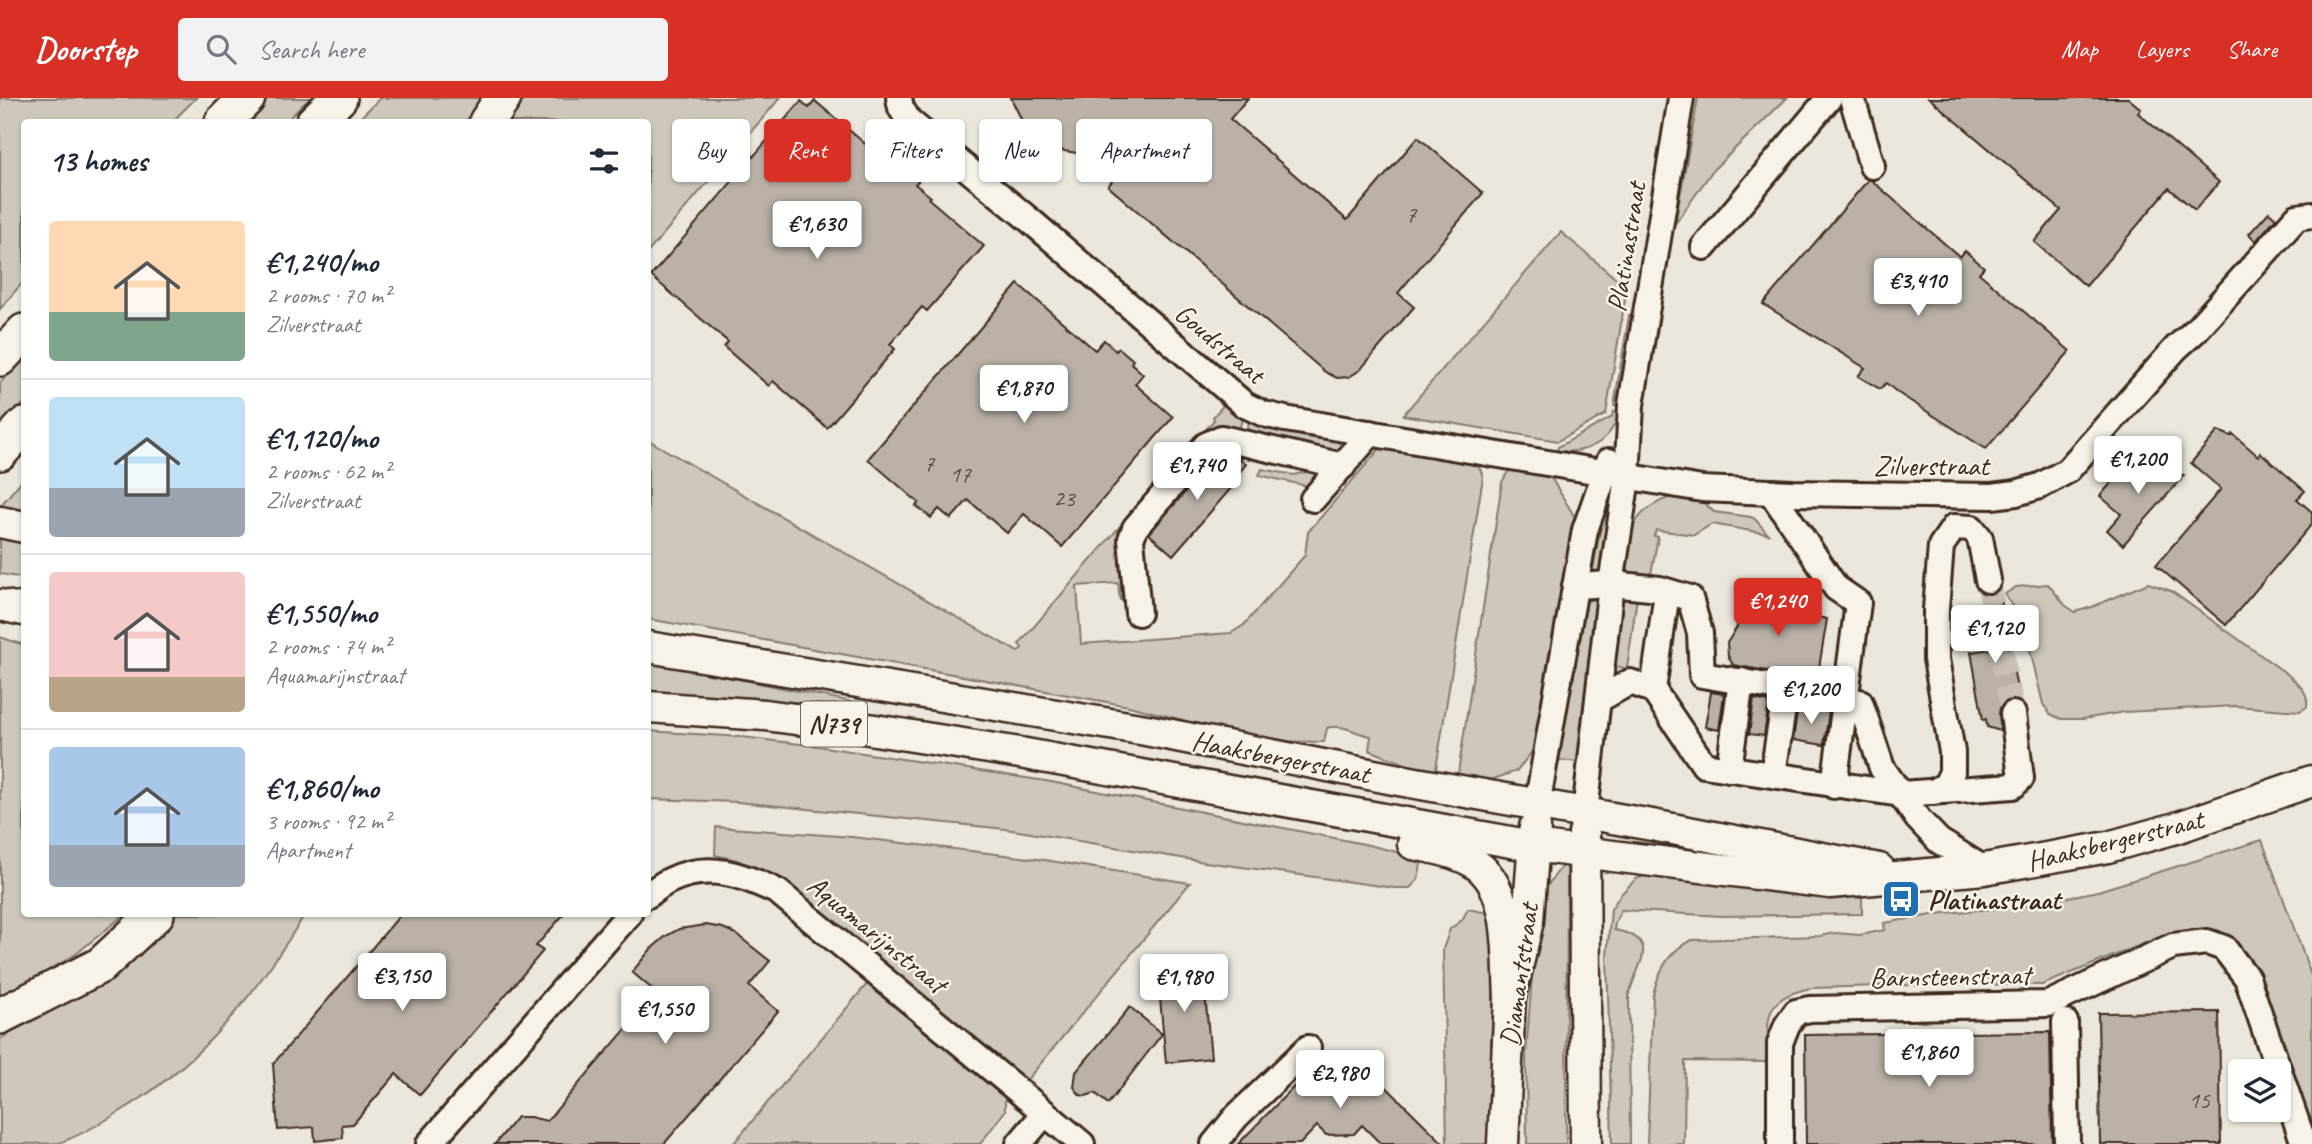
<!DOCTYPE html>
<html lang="en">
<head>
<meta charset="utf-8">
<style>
  :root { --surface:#fff; --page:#f2f2f3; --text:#1f2937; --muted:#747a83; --line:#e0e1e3; --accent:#d93025 }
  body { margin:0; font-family:Caveat,sans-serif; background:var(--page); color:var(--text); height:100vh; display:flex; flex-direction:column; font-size:26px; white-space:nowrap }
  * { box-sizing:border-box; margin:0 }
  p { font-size:23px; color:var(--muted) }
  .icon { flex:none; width:38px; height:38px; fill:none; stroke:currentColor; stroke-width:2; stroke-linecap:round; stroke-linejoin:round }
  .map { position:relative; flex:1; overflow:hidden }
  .panel { position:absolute; left:21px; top:21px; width:630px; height:798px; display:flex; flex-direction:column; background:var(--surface); border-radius:7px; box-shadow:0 2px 5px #0004 }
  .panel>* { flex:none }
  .top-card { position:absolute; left:672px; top:21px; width:665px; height:63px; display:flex; gap:14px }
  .tools { position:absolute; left:2228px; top:961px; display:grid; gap:14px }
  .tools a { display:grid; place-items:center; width:63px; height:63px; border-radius:7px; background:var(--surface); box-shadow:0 2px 5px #0004; font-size:35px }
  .price { position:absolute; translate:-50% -60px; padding:0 16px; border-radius:7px; background:#fff; color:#222; font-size:23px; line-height:46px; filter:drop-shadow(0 2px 4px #0008) }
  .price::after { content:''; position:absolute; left:50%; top:42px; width:21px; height:16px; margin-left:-10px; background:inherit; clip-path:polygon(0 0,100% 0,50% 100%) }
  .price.current { background:var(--accent); color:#fff }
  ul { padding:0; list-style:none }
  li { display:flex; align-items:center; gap:21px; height:175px; padding:0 28px }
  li+li { border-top:2px solid var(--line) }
  li span { display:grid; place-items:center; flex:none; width:196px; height:140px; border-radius:7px; color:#555 }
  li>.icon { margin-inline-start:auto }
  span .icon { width:84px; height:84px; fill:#fffc; stroke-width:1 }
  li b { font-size:30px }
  h2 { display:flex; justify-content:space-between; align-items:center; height:84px; padding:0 28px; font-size:30px }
  .chip { padding:0 24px; border-radius:7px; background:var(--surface); box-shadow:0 2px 5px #0004; font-size:24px; line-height:63px }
  .chip.current { background:var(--accent); color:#fff }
  header { display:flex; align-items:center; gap:42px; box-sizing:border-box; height:98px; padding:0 35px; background:var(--accent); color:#fff }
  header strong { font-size:33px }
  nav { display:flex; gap:38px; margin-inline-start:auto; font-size:24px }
  .search { width:490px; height:63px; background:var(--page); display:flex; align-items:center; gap:18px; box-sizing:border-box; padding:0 24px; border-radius:7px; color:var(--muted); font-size:26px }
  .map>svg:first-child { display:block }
  .green { fill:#cec8bc; stroke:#84796d; stroke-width:2 }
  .building { fill:#bab2a7; stroke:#3b2a1e; stroke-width:2 }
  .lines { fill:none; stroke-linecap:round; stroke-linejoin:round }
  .minor-tunnel { stroke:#c9c1b6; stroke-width:24; stroke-dasharray:24 12; stroke-linecap:butt }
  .minor-casing { stroke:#3b2a1e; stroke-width:30 }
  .major-casing { stroke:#3b2a1e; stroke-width:35 }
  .highway-casing { stroke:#3b2a1e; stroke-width:40 }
  .minor { stroke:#f7f3e8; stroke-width:24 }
  .major { stroke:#f7f3e8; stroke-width:30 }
  .highway { stroke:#f7f3e8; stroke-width:35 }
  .labels { text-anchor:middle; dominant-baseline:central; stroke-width:5; stroke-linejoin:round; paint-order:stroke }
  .number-label { font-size:24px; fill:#5b4c40 }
  .shield { fill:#f7f3e8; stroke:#73665b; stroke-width:2 }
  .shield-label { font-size:26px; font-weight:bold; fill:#3b2a1e }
  .street-label { font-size:28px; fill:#3b2a1e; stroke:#f7f3e8 }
  .poi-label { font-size:28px; font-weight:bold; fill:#3b2a1e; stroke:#f7f3e8; text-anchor:start }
</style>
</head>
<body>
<header>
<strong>Doorstep</strong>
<div class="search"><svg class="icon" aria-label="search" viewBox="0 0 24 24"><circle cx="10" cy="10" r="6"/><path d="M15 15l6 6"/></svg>Search here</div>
<nav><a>Map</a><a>Layers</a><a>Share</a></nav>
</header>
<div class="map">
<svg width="2312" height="1046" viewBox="0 0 2312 1046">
  <rect width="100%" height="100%" fill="#ece7dc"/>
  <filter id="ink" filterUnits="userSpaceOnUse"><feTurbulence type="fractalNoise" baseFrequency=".0143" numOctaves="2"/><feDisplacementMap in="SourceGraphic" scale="14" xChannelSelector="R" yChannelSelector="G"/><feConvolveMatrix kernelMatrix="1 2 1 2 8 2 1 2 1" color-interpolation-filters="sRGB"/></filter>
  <g filter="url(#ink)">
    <g class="green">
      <path d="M0,0H196L172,24H24V183L0,211Z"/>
      <path d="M267,0H310L285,24H243Z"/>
      <path d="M380,0H485L468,24H356Z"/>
      <path d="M523,0H780L648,154V24H505Z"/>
      <path d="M1698,0H1787L1713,72L1675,126Z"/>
      <path d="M1561,134L1627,190L1606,316L1558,343L1403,317Z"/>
      <path d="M1629,218L1635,219L1620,309L1614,308Z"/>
      <path d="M24,258V305L0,332V285Z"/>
      <path d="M1225,305L1243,318L1239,332L1221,330L1119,461L1122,502H1120L1118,485L1077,488L1081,546L1231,535L1244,527L1305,457L1308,434L1382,348L1479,368L1483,379L1435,677L1369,652L1371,638C1355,636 1344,625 1327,630L1324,644L1263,643L1129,608L648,521V342L1018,554L1022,550L1019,546L1175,364L1177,365L1214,322L1213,319Z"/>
      <path d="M1613,314L1619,315C1610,345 1587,356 1557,353L1558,349L1612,319Z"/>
      <path d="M1250,322L1337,341L1341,348L1336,354L1245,335Z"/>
      <path d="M1321,370L1324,371L1311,389L1259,377L1262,371L1294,377Z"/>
      <path d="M1509,372L1550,378L1576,421L1539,636L1533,652L1517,673L1479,686L1457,682L1502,384Z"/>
      <path d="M24,380V413L0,408Z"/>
      <path d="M1671,399L1703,404L1714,414L1751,419L1755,421L1768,436L1712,426L1694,437L1656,432L1654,438L1658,439L1651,476L1630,474L1627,470C1626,433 1635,411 1671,399Z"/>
      <path d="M1607,418L1612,419L1610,469L1596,475L1593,471L1602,421Z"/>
      <path d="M0,437L24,441V480L0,476Z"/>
      <path d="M2148,485L2171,493L2287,576C2298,586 2309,593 2307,609L2300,613L2235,608L2124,614L2083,621H2061L2050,616L2043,606L2028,543L2020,522L2005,496L2016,489L2048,486L2065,507L2075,514L2092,509Z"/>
      <path d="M1605,498L1580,664L1558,662L1587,503Z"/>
      <path d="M1630,499H1637L1627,571L1612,567L1619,506L1623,501Z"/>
      <path d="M0,539L24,547V816H125L76,856L0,901Z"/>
      <path d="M648,563L868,607L819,606L648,594Z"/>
      <path d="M648,633L742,639L817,648L1046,683L1364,746L1422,760L1418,782L1410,790H1395L1205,764L1006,731L738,704L648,701Z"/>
      <path d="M716,729L852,739L1038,761L1190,785L1027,982L765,775L737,762L715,757Z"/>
      <path d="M2262,742L2312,880V1025L2245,857L2231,839L2218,832L2191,831L2155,841L2042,887L1947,886L1812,890C1761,899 1768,921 1768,964L1685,963L1684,1046H1647L1653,897C1658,874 1669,852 1692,842L1820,838L1835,835L1860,837L1885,832L1884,825L1944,815L2018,809L2098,793Z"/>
      <path d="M1564,765L1567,768L1566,1046H1527L1526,956L1536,825L1542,800L1547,788Z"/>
      <path d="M1656,774L1744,787L1862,800V816L1721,818L1621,812L1615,825L1614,832C1664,841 1636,866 1629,897L1630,1046H1612L1607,858L1611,811L1621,796L1636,781Z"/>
      <path d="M1468,811L1488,815L1496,870L1491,942V1046H1447L1443,851L1450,831L1462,822Z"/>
      <path d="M169,816H305C256,896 199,968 116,1016C98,1027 79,1038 59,1045C44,1046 16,1046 0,1046V941L71,900Z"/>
      <path d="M867,886L1005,998V1013L980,1046H733Z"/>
    </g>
    <g class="building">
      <path d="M1011,0H1248L1230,21L1347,122L1418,39L1483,95L1398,195L1414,209L1360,272L1349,279L1337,280L1325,274L1108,88L1121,72L1109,49L1077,55L1064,53L1048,48L1025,29Z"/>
      <path d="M1929,0H2128L2141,11L2138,15L2219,84L2195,112L2169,90L2086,188L2034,144L2061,112Z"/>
      <path d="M801,3L809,10L815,3L884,62L885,61L901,73L904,70L919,82L915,86L931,99L929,101L984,148L927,213L922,209L890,246L895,251L827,330L773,283L769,288L724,249L728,244L651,178Z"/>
      <path d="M1868,82H1871L1960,159L1965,153L1984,169L1979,175L2070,253L1986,351L1898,295L1886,285L1880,291L1858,278L1865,270L1763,206Z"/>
      <path d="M2269,114L2276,120L2256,143L2249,136Z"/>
      <path d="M1018,186L1095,252L1104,242L1116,253L1119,250L1133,262L1131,265L1143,276L1135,286L1173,319L1062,449L1024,416L1007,435L968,402L951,421L939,411L931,420L916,408L919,405L868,361Z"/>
      <path d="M2218,333L2231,338L2233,336L2258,358L2260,354L2305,393L2297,401L2312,414V426L2226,527L2156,467L2221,391L2191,365Z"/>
      <path d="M1223,356L1238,359L1246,366L1230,386L1233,388L1173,457L1149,436L1215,359Z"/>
      <path d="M2132,361L2153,379L2167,363L2184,378L2123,447L2107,432L2121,416L2100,398Z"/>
      <path d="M1763,491L1797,496L1794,514L1827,521L1817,582L1733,567L1728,558L1727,545L1737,529L1741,507L1761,509Z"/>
      <path d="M1999,491L2019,602L2010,601L2005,604L2000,610V633L1987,629L1986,621L1983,622L1971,554L1992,551L1982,495L1991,496Z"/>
      <path d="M1711,594L1724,596L1719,632L1705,629Z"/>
      <path d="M1754,601L1769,604L1764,638L1749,636Z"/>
      <path d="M1798,609L1829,614L1824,647L1793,642Z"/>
      <path d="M401,816H564L536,848L543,853L420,997L396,976L353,1026L342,1027L343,1040L315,1043L314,1029L278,1032L273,966Z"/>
      <path d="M706,827L723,830L736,836L770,863L749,888L778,913L664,1046H495L517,1019H530L547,1023L657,895L632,874L651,851L666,838L679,831Z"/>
      <path d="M1172,864L1180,867L1185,874L1203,873L1211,960L1166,965L1158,879L1166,867Z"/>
      <path d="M1130,909L1162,936L1108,1006L1095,995L1086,998L1080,997L1074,989L1076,974Z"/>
      <path d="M2219,914L2221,1046H2100L2098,915Z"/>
      <path d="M2050,934L2052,1046H1806L1805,937Z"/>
      <path d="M1332,964H1346L1354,972L1361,964L1444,1046H1381L1362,1027L1354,1036L1326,1037L1317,1028L1300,1046H1238L1317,965L1324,972Z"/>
    </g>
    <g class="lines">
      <path class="minor-tunnel" d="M1988,482L2013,616"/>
      <defs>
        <g id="minor">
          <path d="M899,0L901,10L909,23L1032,124L1245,307L1264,316L1285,321L1702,391L1793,395L1992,398L2016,395L2040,388L2067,373L2176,250L2195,233L2297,119L2312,117"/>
          <path d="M1852,0L1872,68"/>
          <path d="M1704,149L1829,0"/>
          <path d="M1771,394L1836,490L1858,505L1834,688"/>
          <path d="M1313,401L1371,335"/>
          <path d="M1575,488L1611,486L1660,491L1690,500L1700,535L1702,577L1860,604L1882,670L1918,721L1939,743L1984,771"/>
          <path d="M1138,515L1131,441L1135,430L1206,347L1221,340L1230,342L1343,368"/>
          <path d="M1653,592L1667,494"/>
          <path d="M1598,602L1630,584L1653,592L1704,667L1901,696L2013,688L2021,680L2013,616"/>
          <path d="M1729,671L1741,583"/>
          <path d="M1773,676L1786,591"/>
          <path d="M1933,694L1946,687L1952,674V654L1936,561V511L1941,448L1954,429L1972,430L1980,440L1988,482"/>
          <path d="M1537,708L1585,432L1609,363"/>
          <path d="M1585,715L1611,486L1627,380L1631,307L1681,0"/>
          <path d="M648,797C655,792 663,785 671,782C709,764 743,777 778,794L1045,1015"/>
          <path d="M2065,924L2067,1046"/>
          <path d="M429,1046L629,816"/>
          <path d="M1019,1046L1045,1015L1082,1046"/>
          <path d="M1214,1046L1237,1018L1308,950"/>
          <path d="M1780,1046V945L1787,927L1796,914L1810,911L2048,906L2173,848L2207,844L2224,850L2247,880L2302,1040L2306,1046"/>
        </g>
        <g id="major">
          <path d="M0,424L24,429"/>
          <path d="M0,507L24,512"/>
          <path d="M648,549L1146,632L1399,682L1652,727L1879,771"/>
          <path d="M648,609L765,617L856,629L1020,655L1533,748L1830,785L1984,771L2108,749L2176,730L2312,683"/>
          <path d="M1584,735L1586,1046"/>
          <path d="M1413,746C1433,750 1453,753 1471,763C1514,787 1507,858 1510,900"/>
          <path d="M1503,1046L1510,900L1528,823L1535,729"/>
        </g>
        <g id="highway">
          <path d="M223,24L247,0"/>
          <path d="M314,24L339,0"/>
          <path d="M487,24L503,0"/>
          <path d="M0,260L24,234"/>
          <path d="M0,354L24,328"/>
          <path d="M0,918L101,867L156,816"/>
        </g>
      </defs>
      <use href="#minor" class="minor-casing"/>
      <use href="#major" class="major-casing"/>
      <use href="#highway" class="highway-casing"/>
      <use href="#minor" class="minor"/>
      <use href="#major" class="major"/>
      <use href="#highway" class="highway"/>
    </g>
  </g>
  <defs>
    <symbol id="bus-square" viewBox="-11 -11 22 22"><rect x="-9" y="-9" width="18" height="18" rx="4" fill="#1f6fb2" stroke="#f7f3e8"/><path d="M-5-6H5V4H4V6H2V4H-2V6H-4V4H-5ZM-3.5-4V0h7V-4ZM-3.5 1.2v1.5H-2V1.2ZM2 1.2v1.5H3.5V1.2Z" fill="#fff"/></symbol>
  </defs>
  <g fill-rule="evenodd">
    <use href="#bus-square" x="1879" y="779" width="44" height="44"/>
  </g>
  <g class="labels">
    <g class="number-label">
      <text x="1411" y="116">7</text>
      <text x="929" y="365">7</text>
      <text x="960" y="376">17</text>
      <text x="1064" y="400">23</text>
      <text x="2199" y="1002">15</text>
    </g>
    <rect class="shield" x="801" y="603.5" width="66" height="45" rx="5"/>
    <g class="shield-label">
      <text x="834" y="626">N739</text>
    </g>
    <g class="street-label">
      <text transform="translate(1626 149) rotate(-81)">Platinastraat</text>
      <text transform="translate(1220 245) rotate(40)">Goudstraat</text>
      <text x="1931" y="367">Zilverstraat</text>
      <text transform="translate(1281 659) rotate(11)">Haaksbergerstraat</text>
      <text transform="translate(2115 742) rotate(-14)">Haaksbergerstraat</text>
      <text transform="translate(877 836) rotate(39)">Aquamarijnstraat</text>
      <text transform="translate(1519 877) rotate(-82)">Diamantstraat</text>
      <text transform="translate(1950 878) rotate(-1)">Barnsteenstraat</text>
    </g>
    <g class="poi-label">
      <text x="1928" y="801">Platinastraat</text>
    </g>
  </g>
</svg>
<div class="tools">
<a><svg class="icon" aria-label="layers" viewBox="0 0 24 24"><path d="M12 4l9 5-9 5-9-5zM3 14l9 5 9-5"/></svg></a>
</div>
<b class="price" style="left:817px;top:163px">€1,630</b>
<b class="price" style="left:1918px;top:220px">€3,410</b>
<b class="price" style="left:1024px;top:327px">€1,870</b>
<b class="price" style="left:2138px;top:398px">€1,200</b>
<b class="price" style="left:1197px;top:404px">€1,740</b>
<b class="price current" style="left:1778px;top:540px">€1,240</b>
<b class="price" style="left:1995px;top:567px">€1,120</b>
<b class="price" style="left:1811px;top:628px">€1,200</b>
<b class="price" style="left:402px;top:915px">€3,150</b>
<b class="price" style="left:1184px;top:916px">€1,980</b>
<b class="price" style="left:665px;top:948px">€1,550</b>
<b class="price" style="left:1929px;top:991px">€1,860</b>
<b class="price" style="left:1340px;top:1012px">€2,980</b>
<div class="top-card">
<a class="chip">Buy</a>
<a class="chip current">Rent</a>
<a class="chip">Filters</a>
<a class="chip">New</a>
<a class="chip">Apartment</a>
</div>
<section class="panel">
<h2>13 homes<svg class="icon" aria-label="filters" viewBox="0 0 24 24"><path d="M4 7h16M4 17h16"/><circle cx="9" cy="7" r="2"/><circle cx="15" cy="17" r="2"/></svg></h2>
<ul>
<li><span style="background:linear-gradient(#ffd9b3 65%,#7fa58c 0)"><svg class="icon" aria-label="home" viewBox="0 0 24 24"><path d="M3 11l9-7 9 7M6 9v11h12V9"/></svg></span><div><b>€1,240/mo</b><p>2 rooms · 70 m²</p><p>Zilverstraat</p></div></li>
<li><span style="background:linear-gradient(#bfe0f5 65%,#9aa5b1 0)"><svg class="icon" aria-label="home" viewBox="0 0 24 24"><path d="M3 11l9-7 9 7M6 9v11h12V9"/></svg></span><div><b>€1,120/mo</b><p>2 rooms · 62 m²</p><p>Zilverstraat</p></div></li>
<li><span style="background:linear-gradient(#f6c9c9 75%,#b9a48a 0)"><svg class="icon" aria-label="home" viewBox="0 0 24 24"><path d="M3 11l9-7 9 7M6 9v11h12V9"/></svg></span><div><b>€1,550/mo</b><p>2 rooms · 74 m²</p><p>Aquamarijnstraat</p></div></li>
<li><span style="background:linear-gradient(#a9c7e8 70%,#9aa5b1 0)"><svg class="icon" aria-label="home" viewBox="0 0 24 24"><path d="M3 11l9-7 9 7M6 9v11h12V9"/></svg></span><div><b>€1,860/mo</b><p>3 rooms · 92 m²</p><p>Apartment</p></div></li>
</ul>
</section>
</div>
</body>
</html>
